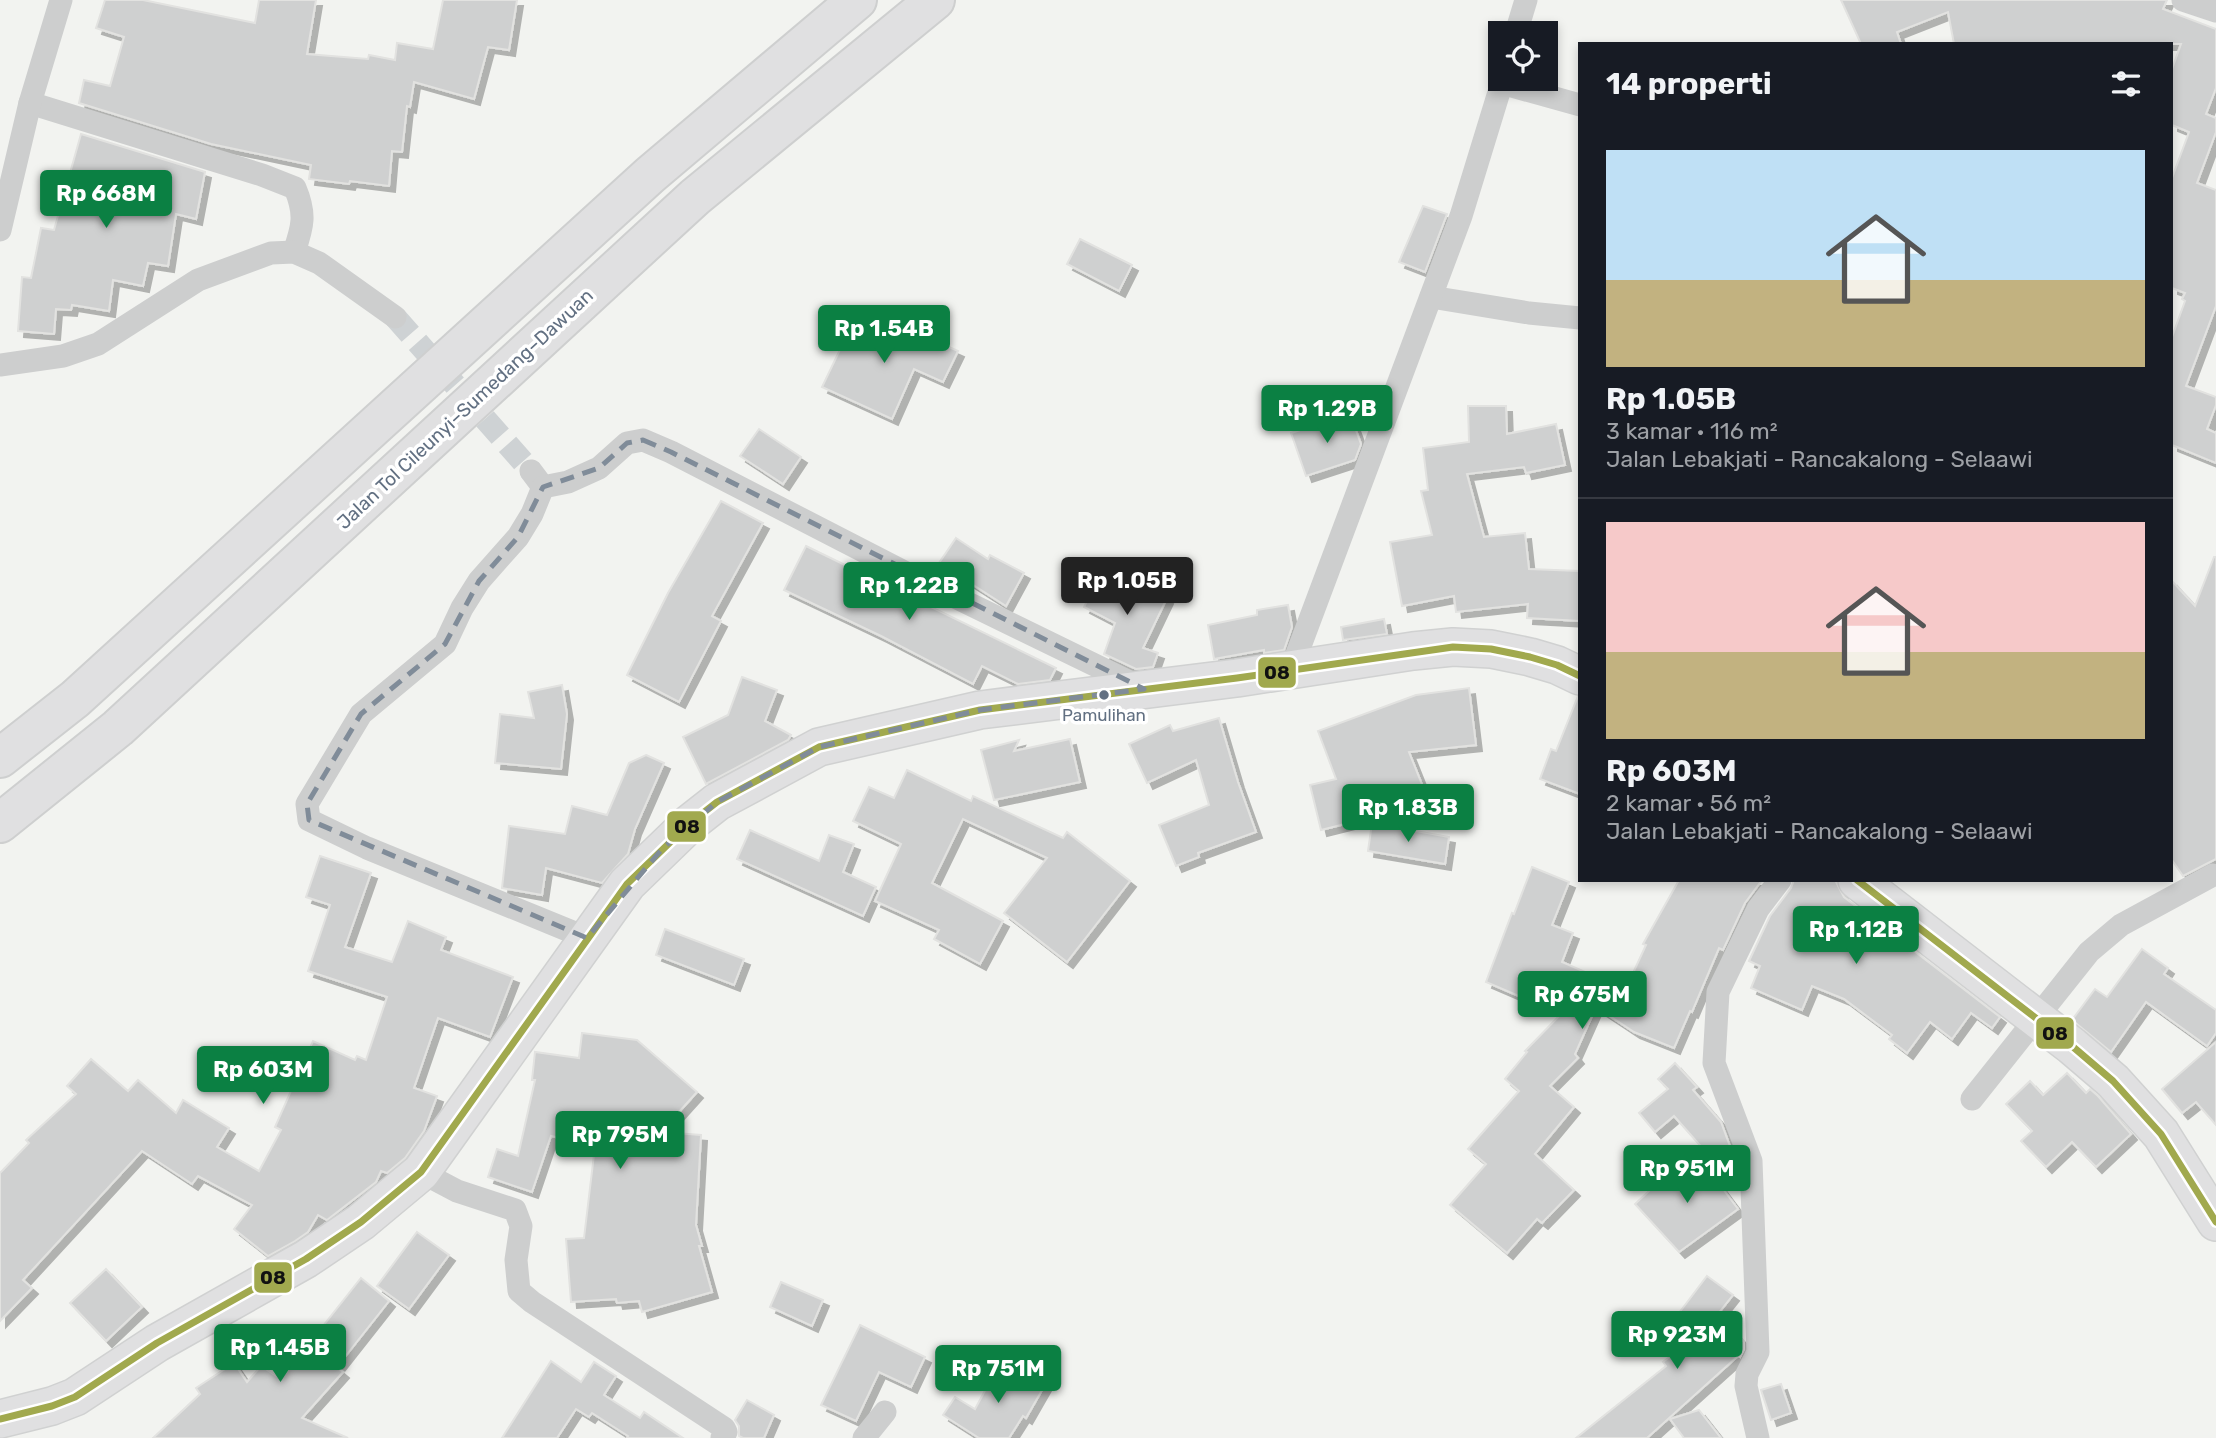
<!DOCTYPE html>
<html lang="id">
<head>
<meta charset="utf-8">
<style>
  :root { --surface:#171b24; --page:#20242c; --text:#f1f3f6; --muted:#9ea1a6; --line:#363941; --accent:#0b8043 }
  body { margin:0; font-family:Rubik,sans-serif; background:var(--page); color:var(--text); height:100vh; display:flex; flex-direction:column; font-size:26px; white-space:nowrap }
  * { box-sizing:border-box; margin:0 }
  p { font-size:23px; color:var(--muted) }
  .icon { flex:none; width:38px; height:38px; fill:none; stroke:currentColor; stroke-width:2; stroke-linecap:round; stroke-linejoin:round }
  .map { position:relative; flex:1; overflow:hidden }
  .drawer { position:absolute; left:1578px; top:42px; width:595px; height:840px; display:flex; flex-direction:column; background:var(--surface); border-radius:0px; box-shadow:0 4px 10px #0003 }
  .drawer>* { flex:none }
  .controls { position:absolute; left:1488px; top:21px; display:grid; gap:14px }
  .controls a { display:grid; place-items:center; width:70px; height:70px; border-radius:0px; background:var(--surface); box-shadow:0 4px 10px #0003; font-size:35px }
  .price { position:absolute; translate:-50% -60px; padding:0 16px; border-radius:7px; background:var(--accent); color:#fff; font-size:23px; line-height:46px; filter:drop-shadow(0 2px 4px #0008) }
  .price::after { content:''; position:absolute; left:50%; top:42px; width:21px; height:16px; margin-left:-10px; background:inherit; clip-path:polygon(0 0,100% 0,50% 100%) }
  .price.active { background:#222; color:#fff }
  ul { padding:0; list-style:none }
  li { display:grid; align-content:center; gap:14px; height:371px; padding:0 28px }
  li+li { border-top:2px solid var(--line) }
  li span { display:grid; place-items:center; height:217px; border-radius:0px; color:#555 }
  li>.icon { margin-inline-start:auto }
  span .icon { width:126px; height:126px; fill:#fffc; stroke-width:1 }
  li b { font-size:30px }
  h2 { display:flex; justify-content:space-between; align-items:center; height:84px; padding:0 28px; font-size:30px }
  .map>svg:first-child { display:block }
  .building { fill:#cfd0d0; stroke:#e2e2e0; stroke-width:2; filter:url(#shadow) }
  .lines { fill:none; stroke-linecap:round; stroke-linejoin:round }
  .street-tunnel { stroke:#ced2d4; stroke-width:23; stroke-dasharray:23 11; stroke-linecap:butt }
  .primary-casing { stroke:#d0d1d1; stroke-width:40 }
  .highway-casing { stroke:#cecfcf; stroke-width:42 }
  .street { stroke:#cdcece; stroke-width:23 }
  .primary { stroke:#e0e0e1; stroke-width:37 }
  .highway { stroke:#e0e0e1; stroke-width:38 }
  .bus-1-casing { stroke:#fff; stroke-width:12 }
  .bus-1 { stroke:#a1a94e; stroke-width:7 }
  .marked { fill:none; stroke:#808c99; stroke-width:5; stroke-dasharray:14 9; stroke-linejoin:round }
  .bus-dot { fill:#627082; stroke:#fff; stroke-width:2.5 }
  .labels { text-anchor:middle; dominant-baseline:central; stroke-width:7; stroke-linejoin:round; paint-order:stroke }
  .bus-label { font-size:17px; fill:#627082; stroke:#fff }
  .street-label { font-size:19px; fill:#627082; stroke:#fff }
  .line-badge { stroke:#fff; stroke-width:2.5 }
  .pale-badge-label { font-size:19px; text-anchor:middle; font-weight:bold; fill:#111 }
</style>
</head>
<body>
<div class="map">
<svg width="2216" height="1438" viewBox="0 0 2216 1438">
  <defs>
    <filter id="shadow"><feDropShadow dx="6" dy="6" stdDeviation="0" flood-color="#0004"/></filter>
  </defs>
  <rect width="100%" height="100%" fill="#f2f3f0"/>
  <g class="building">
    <path d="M105,0H143L255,23L259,0H316L307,54L368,59L369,55L395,60L397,43L433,49L443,0H517L509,50L488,47L474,99L414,82L410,107L407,106L402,152L392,151L389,186L350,181L349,184L309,179L311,165L211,144L79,103L84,80L110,86L124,37L96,28Z"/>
    <path d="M1841,0H2167L2163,9L2216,29V88L2206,114L2216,118V132L2197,183L2216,190V306L2186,386L2216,397V405L2207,429L2216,433V463L2172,445V337L2185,301L2182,299L2185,293L2172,288V178L2189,132L2172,125V69L2181,44H1954L1948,12L1897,32L1901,44H1861Z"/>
    <path d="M81,134L205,172L196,219L176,214L168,266L148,263L143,286L113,280L109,311L72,305L71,310L56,309L54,334L18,331L22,277L31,278L41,228L54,230Z"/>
    <path d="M1423,206L1447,214L1425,272L1399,262Z"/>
    <path d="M1080,239L1132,265L1119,291L1067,264Z"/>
    <path d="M858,312L922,343L925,336L958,351L943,382L914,369L892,419L822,387Z"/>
    <path d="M1468,406H1506L1507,434L1556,424L1565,465L1526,473L1524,467L1467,474L1484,537L1525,533L1529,569L1580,571V621L1527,618L1528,604L1456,612L1454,596L1402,606L1390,542L1432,535L1421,491L1428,490L1423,448L1469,442Z"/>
    <path d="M1350,414L1361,444L1355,460L1306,476L1291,433Z"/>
    <path d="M759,429L801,457L783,484L740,456Z"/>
    <path d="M721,501L763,523L712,616L721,621L679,702L627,675L668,593Z"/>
    <path d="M956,538L988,559L990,555L1024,573L1006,606L939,563Z"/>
    <path d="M806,546L1056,668L1050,680L1018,684L982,666L973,684L881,636L784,590Z"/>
    <path d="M2214,557H2216V859L2183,876L2172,860V581L2195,606Z"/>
    <path d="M1104,567L1167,598L1143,648L1158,653L1153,667L1136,669L1104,654L1115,623L1084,607Z"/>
    <path d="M1288,605L1292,627L1284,650L1264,653V650L1214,659L1208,625L1257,615V610Z"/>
    <path d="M1384,619L1387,634L1343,640L1341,627Z"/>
    <path d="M742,677L777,690L765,721L791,735L788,740L706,784L683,737L728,715Z"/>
    <path d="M562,685L567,714L561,769L495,763L500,714L534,718L528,692Z"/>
    <path d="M1469,688L1476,745L1409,752L1427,797L1385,814L1321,830L1310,785L1336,779L1318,731L1416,695Z"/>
    <path d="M1578,696L1580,697V794L1540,779L1551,749L1556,751Z"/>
    <path d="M1219,718L1238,782L1256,832L1198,853L1199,857L1176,866L1159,825L1209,805L1196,760L1147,783L1129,744L1170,725L1173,731Z"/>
    <path d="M1070,739L1080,782L994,800L981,750L1019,740L1014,751Z"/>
    <path d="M646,755L664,763L635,829L628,854L602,883L546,868L542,895L502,888L509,826L565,834L572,806L607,815L629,763Z"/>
    <path d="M907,770L971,801L973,796L1063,838L1067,832L1130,881L1067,962L1004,913L1047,858L963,819L932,883L1003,921L980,964L934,939L939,930L875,901L901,844L853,821L869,787L894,798Z"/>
    <path d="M1372,823L1449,837L1445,864L1368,851Z"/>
    <path d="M750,830L819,861L829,835L854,844L843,872L876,887L863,916L737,859Z"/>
    <path d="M320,856L371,873L345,947L392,962L408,921L446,937L441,950L513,977L490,1037L438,1018L414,1088L437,1096L424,1131L405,1158L387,1173L381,1171L376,1182L327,1220L318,1215L308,1232L295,1241L268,1256L234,1229L252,1205L198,1176L192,1184L142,1151L23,1280L32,1288L0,1321V1173L29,1143L26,1140L76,1094L67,1086L91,1059L128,1091L138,1080L176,1113L183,1100L229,1128L217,1147L259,1171L281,1130L275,1127L313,1041L355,1060L357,1056L366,1060L387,997L308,971L330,905L306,897Z"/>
    <path d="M1532,867L1569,882L1552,925L1573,933L1562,962L1617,986L1620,981L1627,986L1646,945L1643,944L1679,880H1762L1745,903L1723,950L1719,948L1692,1012L1690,1011L1674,1048L1634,1032L1596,1007L1575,1054L1578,1058L1550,1086L1574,1107L1535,1154L1574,1190L1542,1223L1537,1219L1507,1253L1450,1205L1486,1164L1468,1149L1519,1091L1505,1079L1527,1052L1525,1051L1561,1014L1486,982L1512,913L1514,914Z"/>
    <path d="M1794,880H1835L1844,897L2000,1017L1992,1028L1971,1013L1952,1039L1930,1022L1907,1053L1889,1039L1892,1035L1844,999L1812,986L1802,1010L1751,988L1760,966L1749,961L1770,916L1791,888Z"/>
    <path d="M665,929L744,959L734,985L656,955Z"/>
    <path d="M2142,949L2168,968L2164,974L2216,1010V1033L2207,1046L2146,1002L2111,1052L2072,1020L2095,989L2107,997Z"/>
    <path d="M582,1033L637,1040L697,1092L661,1132L701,1135L696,1225L702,1246H699L712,1292L642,1312L639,1301L617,1303L616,1299L571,1302L566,1239L584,1238L595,1146L551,1136L532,1192L488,1177L497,1149L518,1156L535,1080H532L535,1052L579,1058Z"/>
    <path d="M2216,1042V1125L2196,1102L2182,1113L2162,1089Z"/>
    <path d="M1675,1063L1697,1087L1693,1090L1721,1122L1731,1149L1712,1159L1674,1116L1655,1132L1639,1113L1668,1089L1658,1079Z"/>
    <path d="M2067,1073L2086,1093L2090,1089L2098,1096L2131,1134L2096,1167L2072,1142L2046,1167L2021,1141L2032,1131L2006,1104L2030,1081L2043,1095Z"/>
    <path d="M1699,1157L1738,1209L1679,1252L1635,1204L1664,1177L1667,1181Z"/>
    <path d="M417,1232L449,1255L409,1309L377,1286Z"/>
    <path d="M106,1269L142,1307L106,1341L70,1303Z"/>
    <path d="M1707,1276L1733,1295L1718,1314L1744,1342V1349L1740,1357L1738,1356L1647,1438H1576L1666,1366L1663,1362L1704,1331L1679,1313Z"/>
    <path d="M361,1278L389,1301L337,1367L343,1372L302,1418L348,1438H153L200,1394L196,1388L234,1363L247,1382L261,1366L281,1379Z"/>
    <path d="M781,1282L823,1300L812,1326L770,1307Z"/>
    <path d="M860,1325L925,1357L911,1387L879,1372L856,1421L821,1405Z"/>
    <path d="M551,1361L581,1382L594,1362L616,1376L604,1395L640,1418L644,1412L683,1438H627L628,1436L592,1413L589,1417L576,1409L557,1438H502Z"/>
    <path d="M1001,1361L1045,1385L1026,1418L1023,1416L1009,1438H979L943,1415L955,1397L975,1409Z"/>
    <path d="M1781,1384L1791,1413L1771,1420L1761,1390Z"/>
    <path d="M747,1400L774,1415L764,1438H743L739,1436V1426L735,1420Z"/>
    <path d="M1699,1410L1721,1438H1684L1670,1419Z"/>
  </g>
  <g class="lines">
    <path class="street-tunnel" d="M395,317L531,471"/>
    <defs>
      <g id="primary">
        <path d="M1857,880L2072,1046L2113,1081L2161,1134L2216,1222"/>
        <path d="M0,1419L52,1406L75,1397L157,1343L306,1259L361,1222L421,1172L627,884L689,824L717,802L819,747L980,710L1237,678L1413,651L1453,647L1491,649L1530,657L1557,665L1580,676"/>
      </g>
      <g id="highway">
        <path d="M0,758L75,699L650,175L857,0"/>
        <path d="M0,823L118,728L695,197L935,0"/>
      </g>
    </defs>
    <use href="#primary" class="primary-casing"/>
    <use href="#highway" class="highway-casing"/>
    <g class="street">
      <path d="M2183,0L2216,11"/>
      <path d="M1516,33L1526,0"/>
      <path d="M1501,83L1580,105"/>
      <path d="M30,103L262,175L295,188C306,214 303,226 294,252"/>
      <path d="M0,230L30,103L61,0"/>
      <path d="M1431,297L1529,313L1580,318"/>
      <path d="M0,365L63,356L98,344L198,280L271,253L294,252L319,263L395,317"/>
      <path d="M531,471L543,487L568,482L599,468L627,443L643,440L671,452L908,574L1142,688"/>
      <path d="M543,487L532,514L518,537L479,581L462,608L445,644L361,714L307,804L309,820L367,848L587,938"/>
      <path d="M1291,670L1461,216L1503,79"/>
      <path d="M1972,1099L2089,952L2121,925L2213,875"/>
      <path d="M421,1172L457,1191L515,1210L521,1226L516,1260L519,1291L532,1302L724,1428L726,1432L722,1438"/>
      <path d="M864,1438L885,1412"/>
      <path d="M1758,1438L1746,1386L1747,1374L1758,1352L1751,1161L1714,1063L1718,992L1758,909L1780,880"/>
    </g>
    <use href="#primary" class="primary"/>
    <use href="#highway" class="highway"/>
    <defs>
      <g id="bus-1">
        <path d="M1857,880L2072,1046L2113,1081L2161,1134L2216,1222"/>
        <path d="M0,1419L52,1406L75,1397L157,1343L306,1259L361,1222L421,1172L627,884L689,824L717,802L819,747L980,710L1237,678L1453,647L1491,649L1530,657L1557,665L1580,676"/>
      </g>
    </defs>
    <use href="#bus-1" class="bus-1-casing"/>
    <use href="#bus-1" class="bus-1"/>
  </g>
  <path class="marked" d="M643,440L671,452L1144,689L980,710L819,747L717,802L662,849L587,938L309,820L307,804L361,714L445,644L479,581L518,537L543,487L599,468L627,443Z"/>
  <circle class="bus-dot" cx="1104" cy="695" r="6"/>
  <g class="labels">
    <g class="bus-label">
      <text x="1104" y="715">Pamulihan</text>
    </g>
    <g class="street-label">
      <text transform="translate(465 409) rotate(-43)">Jalan Tol Cileunyi–Sumedang–Dawuan</text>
    </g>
  </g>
  <g class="line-badge">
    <rect x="1257" y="656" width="40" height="33" rx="7" fill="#a1a94e"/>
    <rect x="666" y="810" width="41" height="33" rx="7" fill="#a1a94e"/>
    <rect x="2035" y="1016" width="40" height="34" rx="7" fill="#a1a94e"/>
    <rect x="253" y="1261" width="40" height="33" rx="7" fill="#a1a94e"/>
  </g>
  <g class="pale-badge-label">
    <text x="1277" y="679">08</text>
    <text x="687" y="833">08</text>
    <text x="2055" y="1040">08</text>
    <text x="273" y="1284">08</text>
  </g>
</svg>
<div class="controls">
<a><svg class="icon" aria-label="locate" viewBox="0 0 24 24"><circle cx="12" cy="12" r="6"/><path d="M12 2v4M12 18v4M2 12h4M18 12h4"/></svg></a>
</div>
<b class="price" style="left:106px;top:230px">Rp 668M</b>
<b class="price" style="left:884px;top:365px">Rp 1.54B</b>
<b class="price" style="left:1327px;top:445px">Rp 1.29B</b>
<b class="price active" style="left:1127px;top:617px">Rp 1.05B</b>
<b class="price" style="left:909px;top:622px">Rp 1.22B</b>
<b class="price" style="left:1408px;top:844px">Rp 1.83B</b>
<b class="price" style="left:1856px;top:966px">Rp 1.12B</b>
<b class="price" style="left:1582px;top:1031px">Rp 675M</b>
<b class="price" style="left:263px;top:1106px">Rp 603M</b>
<b class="price" style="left:620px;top:1171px">Rp 795M</b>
<b class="price" style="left:1687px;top:1205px">Rp 951M</b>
<b class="price" style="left:1677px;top:1371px">Rp 923M</b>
<b class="price" style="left:280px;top:1384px">Rp 1.45B</b>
<b class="price" style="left:998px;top:1405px">Rp 751M</b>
<section class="drawer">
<h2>14 properti<svg class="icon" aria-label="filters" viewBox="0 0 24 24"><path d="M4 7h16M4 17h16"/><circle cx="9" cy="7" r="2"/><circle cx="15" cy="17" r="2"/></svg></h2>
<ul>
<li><span style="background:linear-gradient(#bfe0f5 60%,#c2b280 0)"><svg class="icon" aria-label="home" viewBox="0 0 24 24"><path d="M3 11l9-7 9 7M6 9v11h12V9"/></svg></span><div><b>Rp 1.05B</b><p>3 kamar · 116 m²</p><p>Jalan Lebakjati - Rancakalong - Selaawi</p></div></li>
<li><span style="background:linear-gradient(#f6c9c9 60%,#c2b280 0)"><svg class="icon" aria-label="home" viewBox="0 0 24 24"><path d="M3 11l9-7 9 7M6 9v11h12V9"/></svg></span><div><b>Rp 603M</b><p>2 kamar · 56 m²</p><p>Jalan Lebakjati - Rancakalong - Selaawi</p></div></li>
</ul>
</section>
</div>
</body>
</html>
